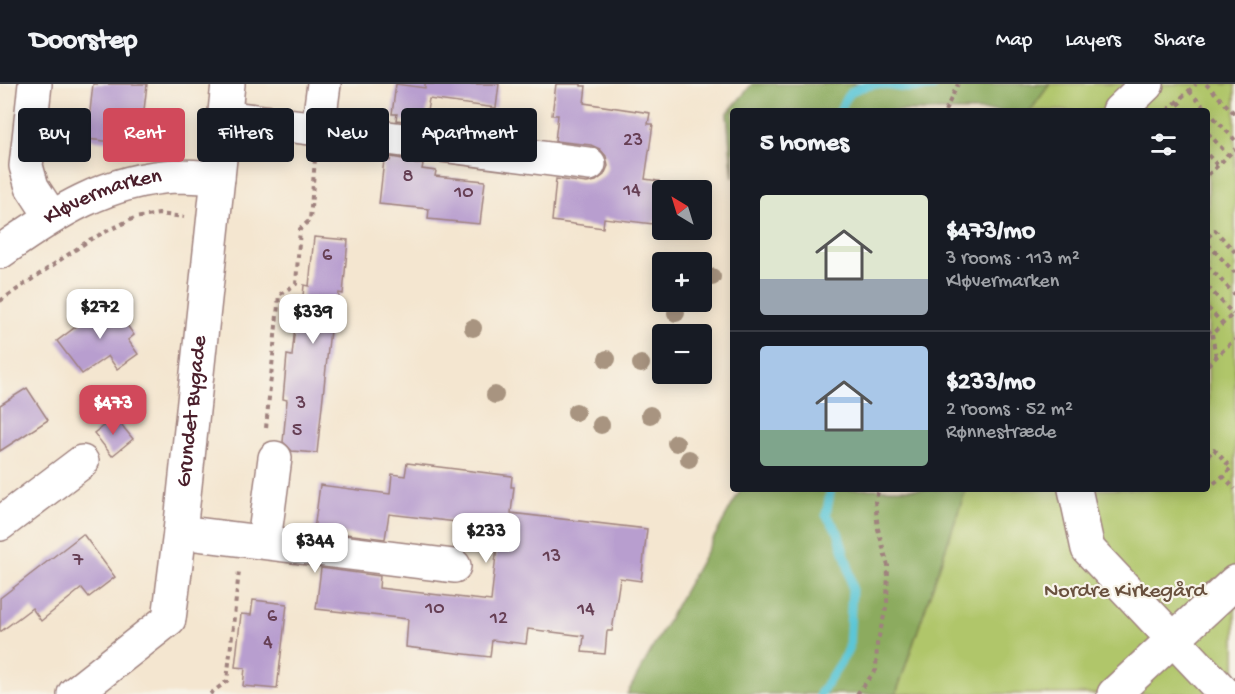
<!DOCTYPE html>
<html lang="en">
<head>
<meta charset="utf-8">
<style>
  :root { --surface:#171b24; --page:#20242c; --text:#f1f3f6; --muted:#9ea1a6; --line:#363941; --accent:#d1495b }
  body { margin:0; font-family:"Gochi Hand",sans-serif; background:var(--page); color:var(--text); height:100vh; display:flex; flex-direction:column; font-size:22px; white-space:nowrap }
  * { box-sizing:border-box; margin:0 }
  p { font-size:20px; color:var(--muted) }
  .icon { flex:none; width:33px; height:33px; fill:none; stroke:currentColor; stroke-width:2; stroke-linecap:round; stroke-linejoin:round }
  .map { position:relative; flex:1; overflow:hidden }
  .details { position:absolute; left:730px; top:24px; width:480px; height:384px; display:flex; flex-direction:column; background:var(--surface); border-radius:6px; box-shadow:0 3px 15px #0003 }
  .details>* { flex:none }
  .guide { position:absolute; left:18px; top:24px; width:570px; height:54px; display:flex; gap:12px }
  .needle { width:39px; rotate:322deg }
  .tools { position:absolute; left:652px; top:96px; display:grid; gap:12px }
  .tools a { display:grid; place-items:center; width:60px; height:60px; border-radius:6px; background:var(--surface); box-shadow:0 3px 15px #0003; font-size:30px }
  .price { position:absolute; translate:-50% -51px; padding:0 14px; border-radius:12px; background:#fff; color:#222; font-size:20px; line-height:39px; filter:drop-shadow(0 2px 3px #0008) }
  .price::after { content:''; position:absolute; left:50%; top:36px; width:18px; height:14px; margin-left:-9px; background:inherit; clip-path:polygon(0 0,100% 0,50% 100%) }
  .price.on { background:var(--accent); color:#fff }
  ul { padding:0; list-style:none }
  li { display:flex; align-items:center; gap:18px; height:150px; padding:0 30px }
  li+li { border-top:2px solid var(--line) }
  li span { display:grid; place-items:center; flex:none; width:168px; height:120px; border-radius:6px; color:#555 }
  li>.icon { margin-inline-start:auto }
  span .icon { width:72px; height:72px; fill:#fffc; stroke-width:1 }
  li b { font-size:26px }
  h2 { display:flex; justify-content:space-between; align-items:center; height:72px; padding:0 30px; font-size:26px }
  .tag { padding:0 21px; border-radius:6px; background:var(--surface); box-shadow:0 3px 15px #0003; font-size:21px; line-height:54px }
  .tag.on { background:var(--accent); color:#fff }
  header { display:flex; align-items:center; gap:36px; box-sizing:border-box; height:84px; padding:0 30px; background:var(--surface); border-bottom:2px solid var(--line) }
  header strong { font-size:28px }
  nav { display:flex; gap:33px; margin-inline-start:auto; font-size:21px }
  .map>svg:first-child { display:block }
  .green { fill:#b0c66b; stroke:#7d724b; stroke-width:1.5 }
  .forest { fill:#8cab5f; stroke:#6b6545; stroke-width:1.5 }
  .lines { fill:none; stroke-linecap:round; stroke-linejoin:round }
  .stream { stroke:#5cc6d6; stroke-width:9 }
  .building { fill:#b89ecf }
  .minor-casing { stroke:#9f827e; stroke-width:36 }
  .path { stroke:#9f827e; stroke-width:4; stroke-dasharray:4.5 4.5; stroke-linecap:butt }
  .minor { stroke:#fff; stroke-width:33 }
  .tree { fill:#a89480 }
  .labels { text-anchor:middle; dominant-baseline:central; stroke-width:4.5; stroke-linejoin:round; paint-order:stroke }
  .number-label { font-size:20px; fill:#663f54 }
  .street-label { font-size:22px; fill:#4a1f2b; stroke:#f7f3e8 }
  .park-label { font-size:22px; fill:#69513e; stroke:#f7f3e8 }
</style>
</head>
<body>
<header>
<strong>Doorstep</strong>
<nav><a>Map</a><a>Layers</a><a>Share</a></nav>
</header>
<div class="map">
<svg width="1235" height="610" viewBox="0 0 1235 610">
  <rect width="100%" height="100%" fill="#f7f3e8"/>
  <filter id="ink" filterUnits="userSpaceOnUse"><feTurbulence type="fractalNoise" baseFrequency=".0167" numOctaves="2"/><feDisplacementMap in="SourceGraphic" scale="12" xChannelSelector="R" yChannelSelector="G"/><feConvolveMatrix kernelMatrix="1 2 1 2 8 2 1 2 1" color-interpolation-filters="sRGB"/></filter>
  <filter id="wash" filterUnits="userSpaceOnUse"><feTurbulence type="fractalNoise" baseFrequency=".008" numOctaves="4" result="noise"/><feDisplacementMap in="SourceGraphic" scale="24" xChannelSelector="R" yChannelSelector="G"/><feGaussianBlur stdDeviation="1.35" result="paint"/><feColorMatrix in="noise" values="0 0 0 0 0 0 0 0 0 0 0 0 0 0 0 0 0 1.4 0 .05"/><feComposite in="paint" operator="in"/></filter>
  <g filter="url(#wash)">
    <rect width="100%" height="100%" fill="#f4e6d0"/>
    <path class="green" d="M1050,0H1235V610H896L966,405H1208V27H1030Z"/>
    <g class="forest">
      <path d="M752,0H1050L1030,27H734L733,94L727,30Z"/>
      <path d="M741,405H966L896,610H627Z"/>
    </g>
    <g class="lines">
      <g class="stream">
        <path d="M878,0L907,4L933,3"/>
        <path d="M840,27C848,5 855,4 877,0"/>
        <path d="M820,610L849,565L852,504L848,481L838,448L826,431L831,405"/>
      </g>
    </g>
    <g id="blocks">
      <g class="building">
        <path d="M93,0H147L140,61L87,55Z"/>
        <path d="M396,0L425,4V0H499L496,24L429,15L426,33L422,32L421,39L396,36L397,30H392Z"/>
        <path d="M556,0H581V2H586L584,19L650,29L648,40H653L645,95L659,97L658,100H663V138L653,137V140L604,134L603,144L552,137L556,95L587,99L596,97L604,91L608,82L606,72L600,65L591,61L555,57L558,31H552Z"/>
        <path d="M391,73L415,77V80H423L422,85L436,87L435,92L485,97L480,140L428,135L429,125L379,120L384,76L390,77Z"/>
        <path d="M314,153L348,156L343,210L339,209L336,228L332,227L317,369L292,367L283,358L287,316L283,315L287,271L292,272L297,222L302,223L304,201L309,202Z"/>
        <path d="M110,217L134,251L128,256L138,270L117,285L108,272L82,290L57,257Z"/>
        <path d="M27,304L48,336L0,367V321Z"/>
        <path d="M115,333L133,355L112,372L94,349Z"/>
        <path d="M407,379L512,392L511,403H514L511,429L647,445L641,497L620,494L612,547H607L605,570L582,568L584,552L528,545L526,560L492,556L490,573L406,563L408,535L316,525L321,484L380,492L379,504L491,517L499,443L389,430L385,455L314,446L320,401L390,410L392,390L405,392Z"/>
        <path d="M83,450L115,493L89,513L82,504L41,537L32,524L0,548V514Z"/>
        <path d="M253,516L287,520L277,605L243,602L245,584L235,583L241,530L251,531Z"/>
      </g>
    </g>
  </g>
  <g filter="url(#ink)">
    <use href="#blocks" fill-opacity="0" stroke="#9f827e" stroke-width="1.5"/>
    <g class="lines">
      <defs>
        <g id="minor">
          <path d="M35,0L26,82L32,103L51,132"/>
          <path d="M1119,27L1147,0"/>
          <path d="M224,33L589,80"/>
          <path d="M318,45L324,0"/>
          <path id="s1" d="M0,168C55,129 107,95 176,92C190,92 204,93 218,94"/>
          <path d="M1075,405L1088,465L1225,610"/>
          <path d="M0,440L82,378"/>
          <path d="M180,448L454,482"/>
          <path d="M264,457L275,374"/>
          <path id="s2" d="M74,610L169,535L180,448L228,0"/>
          <path d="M1114,610L1235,498"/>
        </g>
      </defs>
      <use href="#minor" class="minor-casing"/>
      <g class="path">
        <path d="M1206,0L1235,30"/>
        <path d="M1189,7L1235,56"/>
        <path d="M1178,18L1186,27"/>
        <path d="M1168,26L1196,0"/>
        <path d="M945,27L958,0"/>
        <path d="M1208,49L1228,71"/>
        <path d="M1208,71L1217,81"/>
        <path d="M1208,91L1235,65"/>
        <path d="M1208,153L1215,146L1235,168"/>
        <path d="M1208,160L1235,189"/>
        <path d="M1208,182L1235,211"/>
        <path d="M1208,203L1233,230"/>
        <path d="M0,217L91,155L134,134L159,130L184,133"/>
        <path d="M1208,224L1223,240"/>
        <path d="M1208,246L1212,250L1235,228"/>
        <path d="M1212,250L1216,273"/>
        <path d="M1208,281L1235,255"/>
        <path d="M266,344L279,211L296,200L300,145L310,136L315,75"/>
        <path d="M1208,372L1214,365L1231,384L1223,392L1235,405"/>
        <path d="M1208,394L1213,400L1223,392"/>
        <path d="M210,610L227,597L239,487"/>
        <path d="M857,610L876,586L877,560L887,520L888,482L878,445L875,417L879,405"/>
      </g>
      <use href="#minor" class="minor"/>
    </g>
    <g class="tree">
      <circle cx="712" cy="193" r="9"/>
      <circle cx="676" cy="229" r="9"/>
      <circle cx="473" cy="244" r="9"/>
      <circle cx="607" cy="275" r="9"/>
      <circle cx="641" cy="280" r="9"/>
      <circle cx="495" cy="311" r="9"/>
      <circle cx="576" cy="328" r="9"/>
      <circle cx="650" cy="331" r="9"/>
      <circle cx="601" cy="341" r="9"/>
      <circle cx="676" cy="359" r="9"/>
      <circle cx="689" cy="375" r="9"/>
    </g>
  </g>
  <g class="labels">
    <g class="number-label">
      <text x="633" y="57">23</text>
      <text x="408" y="93">8</text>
      <text x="632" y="107">14</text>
      <text x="464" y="109">10</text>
      <text x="327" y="172">6</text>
      <text x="301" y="320">3</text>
      <text x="297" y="347">5</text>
      <text x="552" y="473">13</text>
      <text x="78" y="477">7</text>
      <text x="435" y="525">10</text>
      <text x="586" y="526">14</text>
      <text x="272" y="533">6</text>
      <text x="499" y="535">12</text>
      <text x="268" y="559">4</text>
    </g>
    <g class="street-label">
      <text stroke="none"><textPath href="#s1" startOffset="118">Kløvermarken</textPath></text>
      <text stroke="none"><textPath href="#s2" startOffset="330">Grundet Bygade</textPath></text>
    </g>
    <g class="park-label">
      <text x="1125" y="508">Nordre Kirkegård</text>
    </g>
  </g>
</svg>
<div class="tools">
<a><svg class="needle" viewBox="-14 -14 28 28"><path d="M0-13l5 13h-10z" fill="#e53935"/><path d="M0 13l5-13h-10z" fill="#9ea1a6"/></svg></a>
<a>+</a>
<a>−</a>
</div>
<b class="price" style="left:100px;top:256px">$272</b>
<b class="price" style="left:313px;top:261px">$339</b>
<b class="price on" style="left:113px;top:352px">$473</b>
<b class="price" style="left:486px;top:480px">$233</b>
<b class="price" style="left:315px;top:490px">$344</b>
<div class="guide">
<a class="tag">Buy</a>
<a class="tag on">Rent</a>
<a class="tag">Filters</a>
<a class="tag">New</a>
<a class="tag">Apartment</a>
</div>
<section class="details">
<h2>5 homes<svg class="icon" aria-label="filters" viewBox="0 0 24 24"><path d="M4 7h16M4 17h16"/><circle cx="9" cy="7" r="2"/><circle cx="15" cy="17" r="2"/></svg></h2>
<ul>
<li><span style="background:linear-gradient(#dfe7d0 70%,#9aa5b1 0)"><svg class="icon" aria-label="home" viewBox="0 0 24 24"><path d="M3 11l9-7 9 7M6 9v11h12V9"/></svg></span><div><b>$473/mo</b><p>3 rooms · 113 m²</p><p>Kløvermarken</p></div></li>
<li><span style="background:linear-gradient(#a9c7e8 70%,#7fa58c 0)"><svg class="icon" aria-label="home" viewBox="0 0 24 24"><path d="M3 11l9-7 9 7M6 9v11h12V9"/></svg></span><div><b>$233/mo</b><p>2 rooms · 52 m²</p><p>Rønnestræde</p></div></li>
</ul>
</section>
</div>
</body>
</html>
